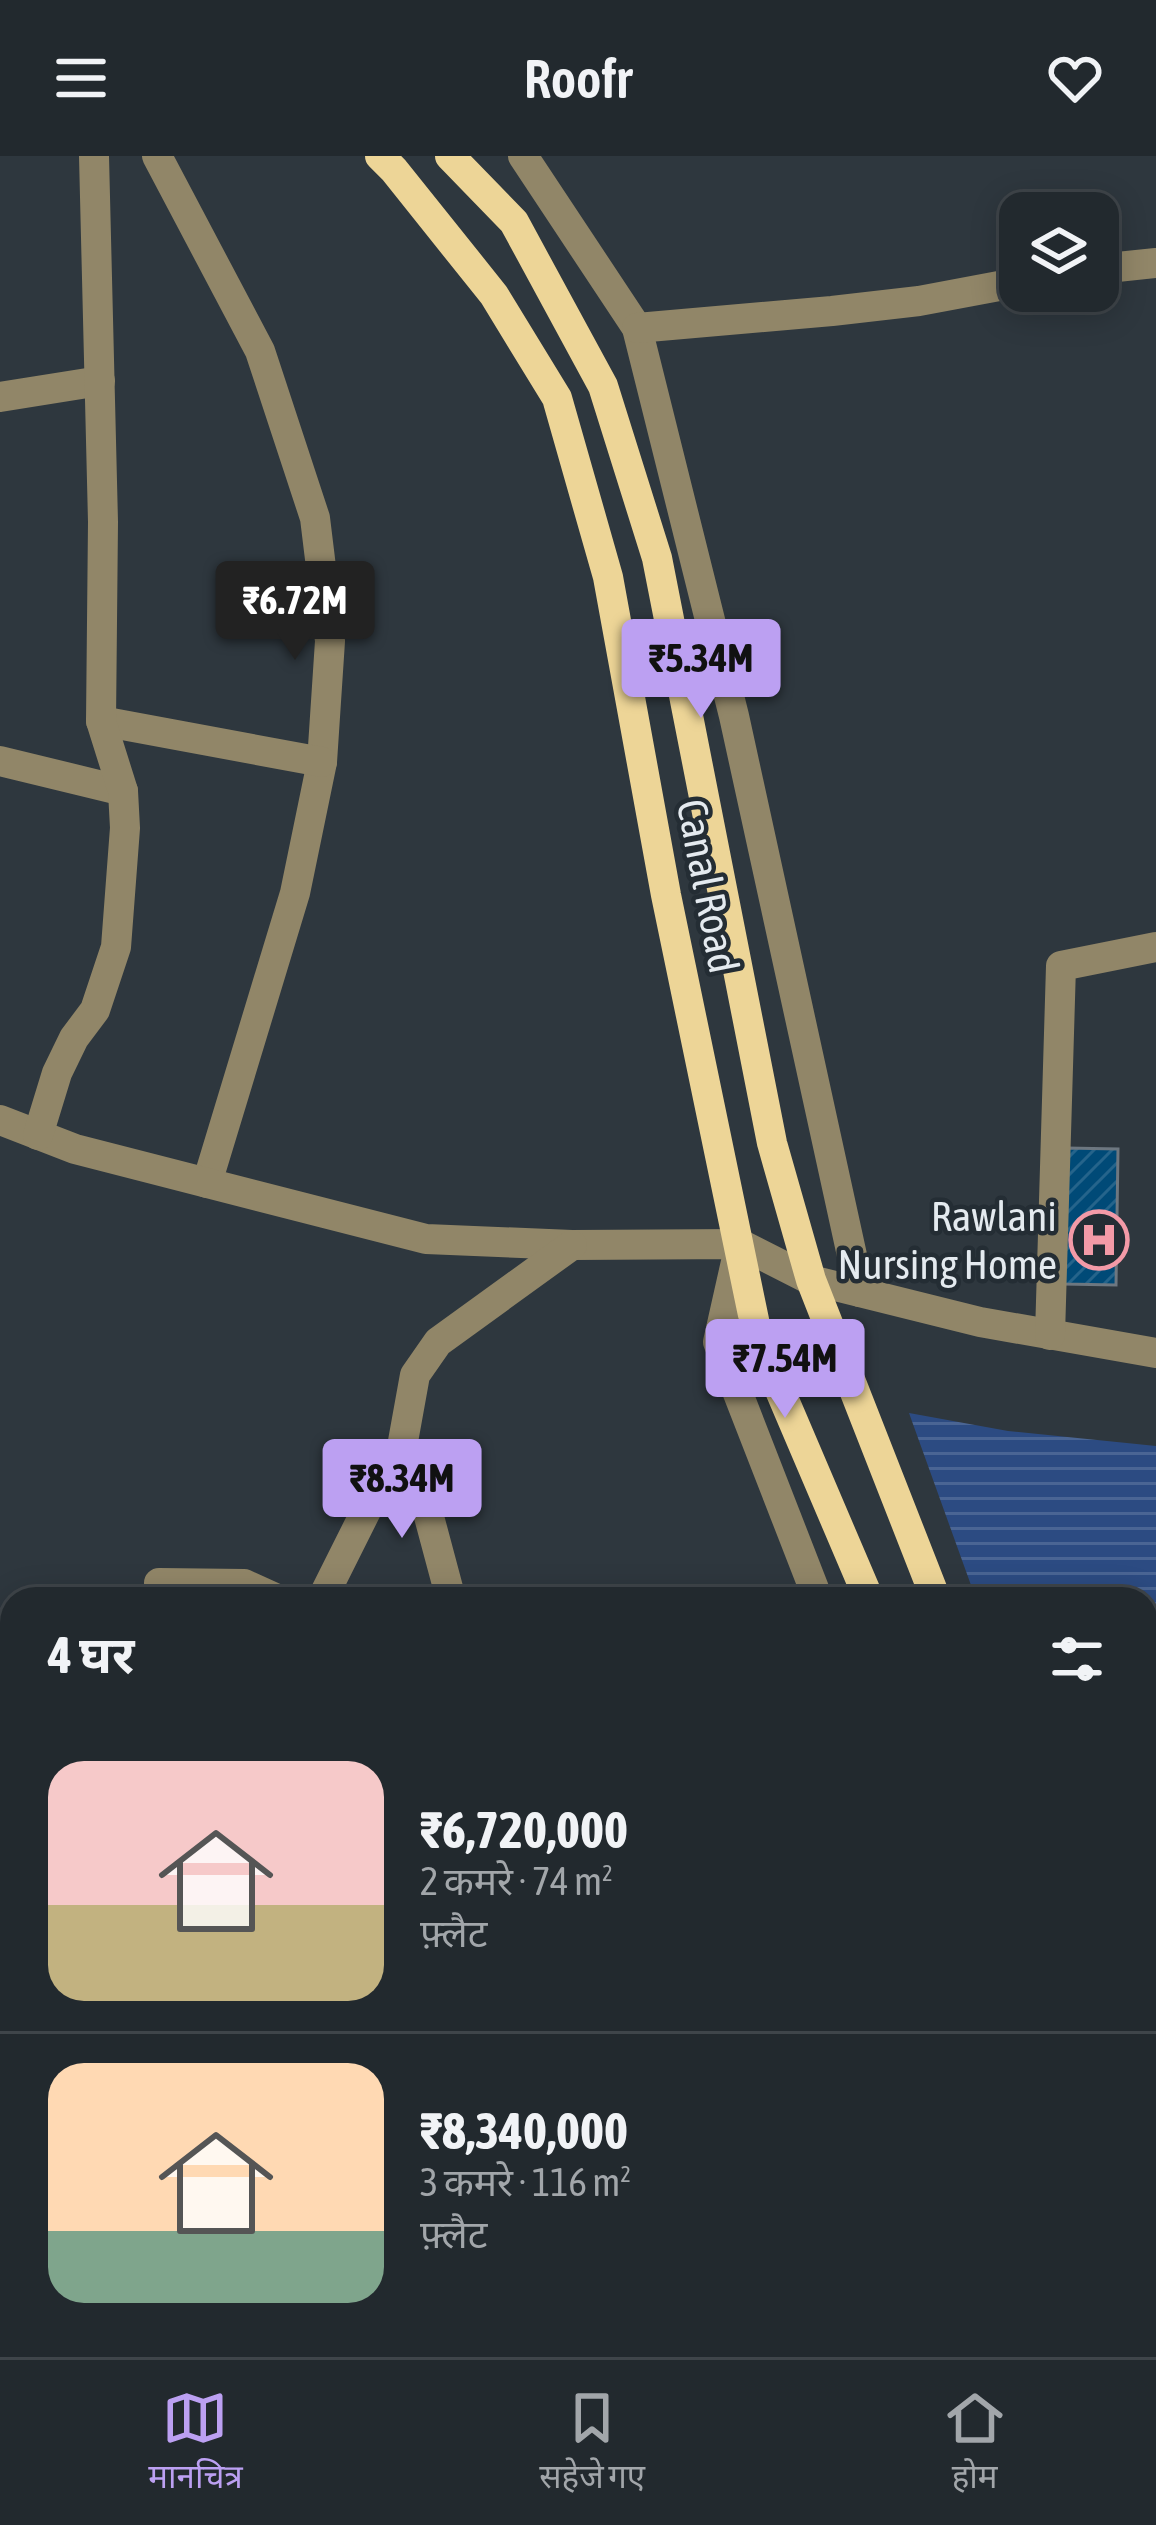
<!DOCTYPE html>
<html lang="hi">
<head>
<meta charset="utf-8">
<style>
  :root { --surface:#22292e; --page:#2a3136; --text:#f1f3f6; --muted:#a2a6aa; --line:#3f454a; --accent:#bca0f2 }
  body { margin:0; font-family:"Asap Condensed","Noto Sans Devanagari",sans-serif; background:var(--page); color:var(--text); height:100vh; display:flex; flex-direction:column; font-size:45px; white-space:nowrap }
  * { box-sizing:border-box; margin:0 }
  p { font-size:39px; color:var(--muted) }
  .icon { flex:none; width:66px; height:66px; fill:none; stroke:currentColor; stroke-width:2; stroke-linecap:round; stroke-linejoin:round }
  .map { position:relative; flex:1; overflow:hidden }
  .side { position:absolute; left:0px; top:1431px; width:1158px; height:771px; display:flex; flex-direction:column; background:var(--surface); border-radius:36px 36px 0 0; box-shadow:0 6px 30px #0003,0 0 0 3px var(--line) }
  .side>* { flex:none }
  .fabs { position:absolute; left:999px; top:36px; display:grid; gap:24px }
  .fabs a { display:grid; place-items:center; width:120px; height:120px; border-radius:24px; background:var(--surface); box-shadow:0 6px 30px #0003,0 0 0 3px var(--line); font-size:60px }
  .price { position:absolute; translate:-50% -102px; padding:0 27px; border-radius:12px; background:var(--accent); color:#111; font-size:39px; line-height:78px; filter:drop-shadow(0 3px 6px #0008) }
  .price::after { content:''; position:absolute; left:50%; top:72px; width:36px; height:27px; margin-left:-18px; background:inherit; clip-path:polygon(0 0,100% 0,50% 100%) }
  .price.active { background:#222; color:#fff }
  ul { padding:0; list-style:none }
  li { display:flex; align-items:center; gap:36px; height:300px; padding:0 48px }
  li+li { border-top:3px solid var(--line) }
  li span { display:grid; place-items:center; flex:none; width:336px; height:240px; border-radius:36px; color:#555 }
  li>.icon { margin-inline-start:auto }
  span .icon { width:144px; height:144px; fill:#fffc; stroke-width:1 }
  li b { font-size:51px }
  h2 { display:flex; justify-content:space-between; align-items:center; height:144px; padding:0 48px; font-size:51px }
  header { display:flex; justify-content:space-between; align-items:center; height:156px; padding:0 48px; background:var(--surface); font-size:54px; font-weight:600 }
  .tabs { display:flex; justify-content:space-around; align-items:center; height:168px; border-top:3px solid var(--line); background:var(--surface); font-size:33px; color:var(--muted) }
  .tabs a { display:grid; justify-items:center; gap:6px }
  .tabs .active { color:var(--accent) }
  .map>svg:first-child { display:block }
  .water { fill:url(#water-rules) }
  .building { fill:url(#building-hatch); stroke:#6d7780; stroke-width:3 }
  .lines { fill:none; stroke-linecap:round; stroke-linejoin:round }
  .minor { stroke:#918668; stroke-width:30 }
  .major { stroke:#edd597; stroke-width:30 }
  .labels { text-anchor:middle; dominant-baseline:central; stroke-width:9; stroke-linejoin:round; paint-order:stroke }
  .street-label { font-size:42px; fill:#e4eaef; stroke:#242d34 }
  .poi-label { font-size:42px; fill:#e4eaef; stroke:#242d34; text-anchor:end }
</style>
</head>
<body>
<header><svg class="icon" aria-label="menu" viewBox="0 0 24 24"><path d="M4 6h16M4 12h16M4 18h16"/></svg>Roofr<svg class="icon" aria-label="heart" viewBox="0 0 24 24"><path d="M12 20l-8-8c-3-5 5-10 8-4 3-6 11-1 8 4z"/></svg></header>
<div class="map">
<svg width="1156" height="2201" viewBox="0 0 1156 2201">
  <defs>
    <pattern id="water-rules" width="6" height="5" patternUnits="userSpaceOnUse" patternTransform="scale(3)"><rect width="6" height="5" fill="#2c4b82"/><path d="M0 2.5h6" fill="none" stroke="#4a6594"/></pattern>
    <pattern id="building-hatch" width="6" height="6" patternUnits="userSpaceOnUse" patternTransform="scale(3)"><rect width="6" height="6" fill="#004a77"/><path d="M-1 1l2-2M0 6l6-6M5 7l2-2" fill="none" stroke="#25648b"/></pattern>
  </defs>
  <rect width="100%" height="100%" fill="#2e373e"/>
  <path class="water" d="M909,1257L1008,1275L1156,1290V1856L1146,1837V1443H976Z"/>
  <path class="building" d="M1066,992L1118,993L1116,1129L1064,1128Z"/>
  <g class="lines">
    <g class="minor">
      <path d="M157,0L260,195L315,362L330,485L322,606L295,737L207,1027"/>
      <path d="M523,0L637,172L734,560L860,1136"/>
      <path d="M1098,113L1156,107"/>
      <path d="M637,172L832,155L919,145L1020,126"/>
      <path d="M0,241L100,225"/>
      <path d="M101,565L322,606"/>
      <path d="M0,605L123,635"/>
      <path d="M0,964L75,993L426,1083L572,1089L740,1088L811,1124L980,1166L1156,1197"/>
      <path d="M38,979L57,917L74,882L95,854L116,791L125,672L123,635L101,565L103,366L94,0"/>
      <path d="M740,1088L718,1186L818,1443"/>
      <path d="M1050,1179L1061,810L1156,791"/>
      <path d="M400,1302L420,1327L451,1443"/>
      <path d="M159,1427L244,1428L277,1443"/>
      <path d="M322,1443L381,1325L400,1302L415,1219L438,1186L572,1089"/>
      <path d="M0,1515L12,1522"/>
      <path d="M0,1747L12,1755"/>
      <path d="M0,1970L12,1978"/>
      <path d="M304,2190L320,2201"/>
      <path d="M1072,2190L1074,2201"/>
      <path d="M416,2201L433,2190"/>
      <path d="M834,2201V2190"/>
    </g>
    <g class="major">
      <path d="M380,0L394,14L494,139L557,242L608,421L666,739L758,1183L869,1443"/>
      <path d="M450,0L514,66L603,230L657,402L772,987L811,1124L936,1443"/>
      <path d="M1146,1880L1156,1899"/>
      <path d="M1146,1972L1156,1990"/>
    </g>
  </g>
  <defs>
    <symbol id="hospital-ring" viewBox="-11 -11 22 22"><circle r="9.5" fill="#242d34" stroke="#f39aa7" stroke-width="1.5"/><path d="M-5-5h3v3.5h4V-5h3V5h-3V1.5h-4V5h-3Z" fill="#f39aa7"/></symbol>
  </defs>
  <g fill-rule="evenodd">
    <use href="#hospital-ring" x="1066" y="1051" width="66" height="66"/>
  </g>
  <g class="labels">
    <g class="street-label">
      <text transform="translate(708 730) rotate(79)">Canal Road</text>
    </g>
    <g class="poi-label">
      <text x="1057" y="1060">Rawlani<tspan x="1057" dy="48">Nursing Home</tspan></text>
    </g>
  </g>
</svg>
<div class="fabs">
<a><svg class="icon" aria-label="layers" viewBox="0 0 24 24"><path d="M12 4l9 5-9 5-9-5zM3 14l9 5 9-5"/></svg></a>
</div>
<b class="price active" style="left:295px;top:507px">₹6.72M</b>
<b class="price" style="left:701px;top:565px">₹5.34M</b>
<b class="price" style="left:785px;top:1265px">₹7.54M</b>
<b class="price" style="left:402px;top:1385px">₹8.34M</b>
<section class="side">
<h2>4 घर<svg class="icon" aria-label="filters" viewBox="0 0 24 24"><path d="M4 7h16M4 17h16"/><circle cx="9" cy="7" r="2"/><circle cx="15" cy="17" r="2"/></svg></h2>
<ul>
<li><span style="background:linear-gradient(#f6c9c9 60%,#c2b280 0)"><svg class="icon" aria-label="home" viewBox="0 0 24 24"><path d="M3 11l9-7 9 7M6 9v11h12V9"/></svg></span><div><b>₹6,720,000</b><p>2 कमरे · 74 m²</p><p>फ़्लैट</p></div></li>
<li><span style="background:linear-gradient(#ffd9b3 70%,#7fa58c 0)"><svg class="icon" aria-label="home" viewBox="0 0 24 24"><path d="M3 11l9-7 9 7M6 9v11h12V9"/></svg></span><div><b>₹8,340,000</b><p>3 कमरे · 116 m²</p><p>फ़्लैट</p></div></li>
</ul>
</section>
</div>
<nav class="tabs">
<a class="active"><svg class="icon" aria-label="map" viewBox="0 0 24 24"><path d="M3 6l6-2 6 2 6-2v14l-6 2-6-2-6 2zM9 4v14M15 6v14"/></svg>मानचित्र</a>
<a><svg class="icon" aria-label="saved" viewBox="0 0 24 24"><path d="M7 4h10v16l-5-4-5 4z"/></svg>सहेजे गए</a>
<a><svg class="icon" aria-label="home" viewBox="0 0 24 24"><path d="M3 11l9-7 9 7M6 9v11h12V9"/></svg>होम</a>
</nav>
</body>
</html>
